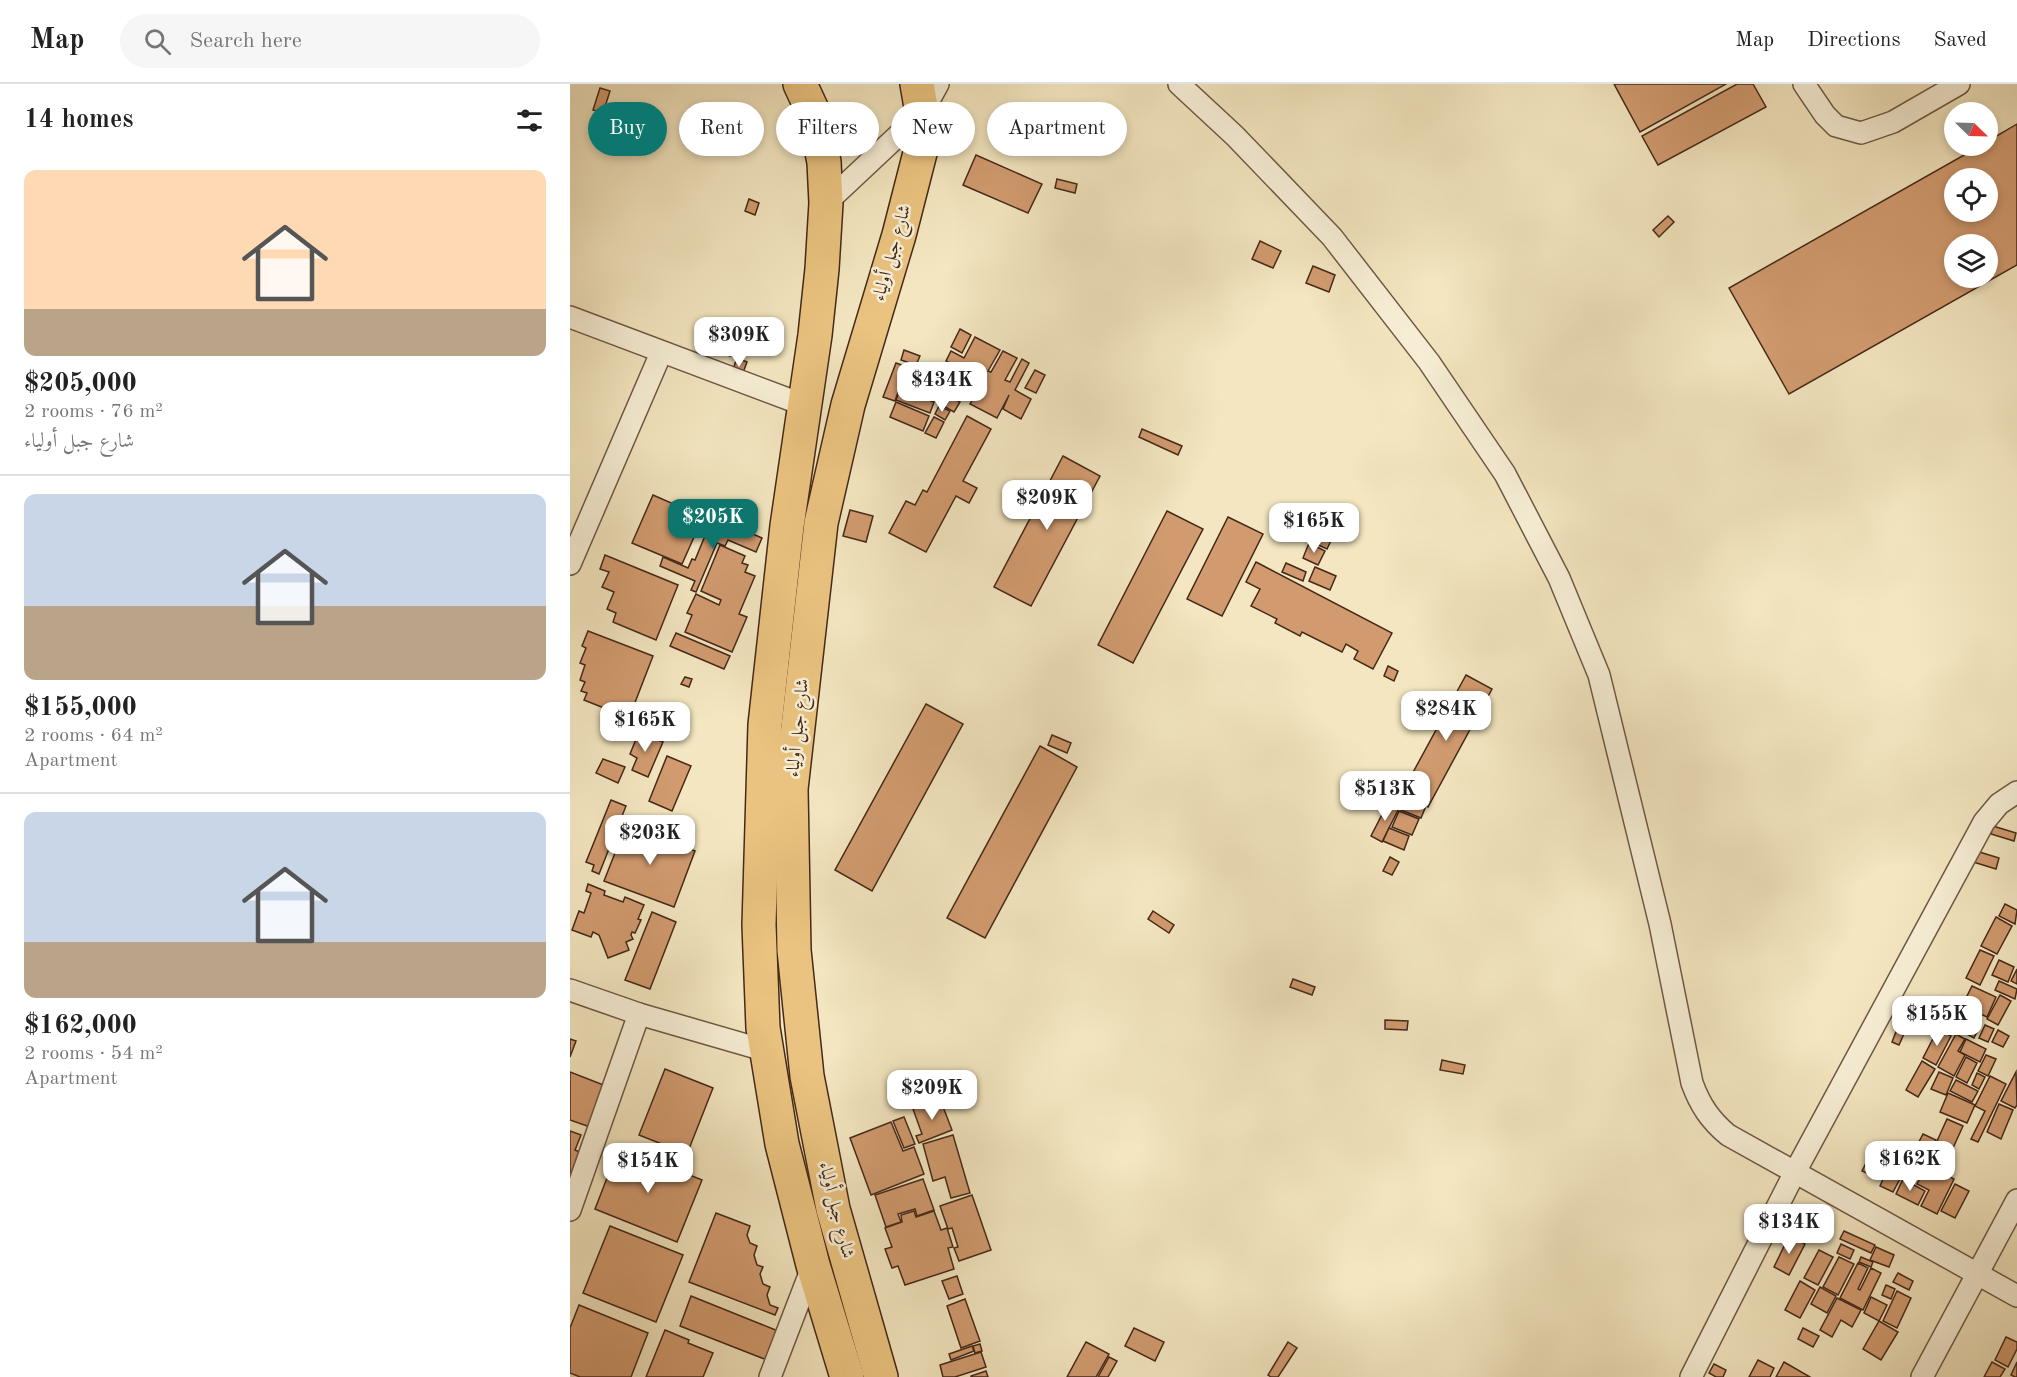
<!DOCTYPE html>
<html lang="en">
<head>
<meta charset="utf-8">
<style>
  :root { --surface:#fff; --page:#f6f6f6; --text:#222; --muted:#767676; --line:#e0e0e0; --accent:#0f766e }
  body { margin:0; font-family:"Old Standard TT",Amiri,serif; background:var(--page); color:var(--text); height:100vh; display:flex; flex-direction:column; font-size:22px; white-space:nowrap }
  * { box-sizing:border-box; margin:0 }
  p { font-size:20px; color:var(--muted) }
  .icon { flex:none; width:33px; height:33px; fill:none; stroke:currentColor; stroke-width:2; stroke-linecap:round; stroke-linejoin:round }
  .map { position:relative; flex:1; overflow:hidden }
  .sheet { display:flex; flex-direction:column; background:var(--surface); width:570px }
  .sheet>* { flex:none }
  .hud { position:absolute; left:18px; top:18px; width:570px; height:54px; display:flex; gap:12px }
  .needle { width:39px; rotate:113deg }
  .fabs { position:absolute; left:1374px; top:18px; display:grid; gap:12px }
  .fabs a { display:grid; place-items:center; width:54px; height:54px; border-radius:50%; background:var(--surface); box-shadow:0 3px 9px #0003; font-size:30px }
  .price { position:absolute; translate:-50% -51px; padding:0 14px; border-radius:12px; background:#fff; color:#222; font-size:20px; line-height:39px; filter:drop-shadow(0 2px 3px #0008) }
  .price::after { content:''; position:absolute; left:50%; top:36px; width:18px; height:14px; margin-left:-9px; background:inherit; clip-path:polygon(0 0,100% 0,50% 100%) }
  .price.on { background:var(--accent); color:#fff }
  ul { padding:0; list-style:none }
  li { display:grid; align-content:center; gap:12px; height:318px; padding:0 24px }
  li+li { border-top:2px solid var(--line) }
  li span { display:grid; place-items:center; height:186px; border-radius:12px; color:#555 }
  li>.icon { margin-inline-start:auto }
  span .icon { width:108px; height:108px; fill:#fffc; stroke-width:1 }
  li b { font-size:26px }
  h2 { display:flex; justify-content:space-between; align-items:center; height:72px; padding:0 24px; font-size:26px }
  .chip { padding:0 21px; border-radius:27px; background:var(--surface); box-shadow:0 3px 9px #0003; font-size:21px; line-height:54px }
  .chip.on { background:var(--accent); color:#fff }
  header { display:flex; align-items:center; gap:36px; box-sizing:border-box; height:84px; padding:0 30px; background:var(--surface); border-bottom:2px solid var(--line) }
  header strong { font-size:28px }
  nav { display:flex; gap:33px; margin-inline-start:auto; font-size:21px }
  .search { width:420px; height:54px; background:var(--page); display:flex; align-items:center; gap:15px; box-sizing:border-box; padding:0 21px; border-radius:33px; color:var(--muted); font-size:22px }
  main { display:flex; flex:1; min-height:0 }
  .map>svg:first-child { display:block }
  .building { fill:#d19b6f; stroke:#45291a; stroke-width:1.5; fill-rule:evenodd }
  .lines { fill:none; stroke-linecap:round; stroke-linejoin:round }
  .street-casing { stroke:#705844; stroke-width:24 }
  .primary-casing { stroke:#45291a; stroke-width:36 }
  .street { stroke:#f7efd6; stroke-width:21 }
  .primary { stroke:#eac380; stroke-width:33 }
  .labels { text-anchor:middle; dominant-baseline:central; stroke-width:5; stroke-linejoin:round; paint-order:stroke }
  .street-label { font-size:18px; fill:#45291a; stroke:#f7efd6 }
</style>
</head>
<body>
<header>
<strong>Map</strong>
<div class="search"><svg class="icon" aria-label="search" viewBox="0 0 24 24"><circle cx="10" cy="10" r="6"/><path d="M15 15l6 6"/></svg>Search here</div>
<nav><a>Map</a><a>Directions</a><a>Saved</a></nav>
</header>
<main>
<section class="sheet">
<h2>14 homes<svg class="icon" aria-label="filters" viewBox="0 0 24 24"><path d="M4 7h16M4 17h16"/><circle cx="9" cy="7" r="2"/><circle cx="15" cy="17" r="2"/></svg></h2>
<ul>
<li><span style="background:linear-gradient(#ffd9b3 75%,#b9a48a 0)"><svg class="icon" aria-label="home" viewBox="0 0 24 24"><path d="M3 11l9-7 9 7M6 9v11h12V9"/></svg></span><div><b>$205,000</b><p>2 rooms · 76 m²</p><p>شارع جبل أولياء</p></div></li>
<li><span style="background:linear-gradient(#c9d6e8 60%,#b9a48a 0)"><svg class="icon" aria-label="home" viewBox="0 0 24 24"><path d="M3 11l9-7 9 7M6 9v11h12V9"/></svg></span><div><b>$155,000</b><p>2 rooms · 64 m²</p><p>Apartment</p></div></li>
<li><span style="background:linear-gradient(#c9d6e8 70%,#b9a48a 0)"><svg class="icon" aria-label="home" viewBox="0 0 24 24"><path d="M3 11l9-7 9 7M6 9v11h12V9"/></svg></span><div><b>$162,000</b><p>2 rooms · 54 m²</p><p>Apartment</p></div></li>
</ul>
</section>
<div class="map">
<svg width="1447" height="1293" viewBox="0 0 1447 1293">
  <rect width="100%" height="100%" fill="#f3e6c0"/>
  <filter id="stains"><feTurbulence type="fractalNoise" baseFrequency=".00333" numOctaves="4"/><feColorMatrix values="0 0 0 0 .2 0 0 0 0 .09 0 0 0 0 .02 0 0 0 .5 -.17"/></filter>
  <radialGradient id="worn" r=".72"><stop offset=".6" stop-color="#630" stop-opacity="0"/><stop offset="1" stop-color="#630" stop-opacity=".3"/></radialGradient>
  <g class="building">
    <path d="M1044,0H1156L1070,48Z"/>
    <path d="M1167,0H1183L1196,23L1088,81L1072,52Z"/>
    <path d="M30,4L40,7L33,29L23,26Z"/>
    <path d="M1447,40V181L1219,310L1159,204L1410,62H1418V57ZM1384,94H1418V128H1384ZM1384,160H1418V194H1384Z"/>
    <path d="M406,71L472,100L458,129L393,101Z"/>
    <path d="M487,95L507,100L505,109L485,104Z"/>
    <path d="M179,115L189,119L185,131L175,127Z"/>
    <path d="M1098,132L1104,138L1089,153L1083,146Z"/>
    <path d="M690,157L711,167L703,184L682,175Z"/>
    <path d="M743,182L765,191L759,208L736,199Z"/>
    <path d="M390,245L401,251L392,269L381,263Z"/>
    <path d="M405,253L430,266L418,287L421,288L433,267L447,274L435,296L440,298L452,275L459,279L445,306L461,315L451,335L433,325L439,311L427,334L400,320L413,297L376,277L381,267L394,274Z"/>
    <path d="M153,259L164,263L160,272L150,268Z"/>
    <path d="M334,266L350,272L346,281L331,276Z"/>
    <path d="M167,274L177,278L171,294L161,291Z"/>
    <path d="M326,279L337,283L325,317L313,313Z"/>
    <path d="M339,281L364,290L357,308L364,311L361,317L364,318L360,329L326,316Z"/>
    <path d="M465,286L475,291L466,309L455,304Z"/>
    <path d="M373,309L390,318L384,328L368,319Z"/>
    <path d="M326,318L359,332L353,347L320,333Z"/>
    <path d="M369,322L380,327L375,336L365,330Z"/>
    <path d="M397,332L421,345L393,397L407,404L399,419L386,412L356,468L319,449L336,417L345,421L353,406L357,408Z"/>
    <path d="M364,333L374,338L366,354L355,349Z"/>
    <path d="M572,345L612,362L608,371L569,353Z"/>
    <path d="M493,372L530,392L461,522L424,503Z"/>
    <path d="M83,411L133,433L112,480L62,459Z"/>
    <path d="M280,426L303,432L296,458L273,452Z"/>
    <path d="M597,427L633,445L563,579L528,561Z"/>
    <path d="M734,430L767,444L757,465L725,450Z"/>
    <path d="M658,433L693,450L652,532L617,515Z"/>
    <path d="M146,434L192,454L186,468L158,456L155,462L147,459L126,508L121,506L125,497L90,482L93,473L118,484L122,475L125,476L137,447L140,449Z"/>
    <path d="M739,459L755,467L748,481L733,474Z"/>
    <path d="M150,461L175,472L172,479L178,481L175,488L185,492L169,530L177,533L162,568L115,548L122,531L117,529L126,510L149,521L151,516L131,507Z"/>
    <path d="M35,471L108,501L86,556L43,538L46,529L37,525L44,508L32,503L39,488L30,485Z"/>
    <path d="M686,478L822,549L803,585L784,575L788,567L776,560L772,568L732,548L730,552L705,539L707,535L681,522L690,505L676,498Z"/>
    <path d="M716,479L736,488L733,497L712,488Z"/>
    <path d="M745,483L766,492L760,506L739,497Z"/>
    <path d="M18,547L83,572L59,634L14,616L17,609L11,607L15,598L10,596L15,581L10,579L16,564L12,562Z"/>
    <path d="M106,549L160,572L154,585L100,562Z"/>
    <path d="M818,582L828,587L824,597L814,592Z"/>
    <path d="M896,591L922,605L858,723L826,705L835,688L841,692Z"/>
    <path d="M115,593L122,595L119,603L111,600Z"/>
    <path d="M356,620L393,640L302,807L265,786Z"/>
    <path d="M59,636L70,641L66,651L55,647Z"/>
    <path d="M69,648L93,658L78,693L62,686L67,674L60,670Z"/>
    <path d="M482,651L501,659L497,669L478,661Z"/>
    <path d="M470,662L507,683L415,854L377,834Z"/>
    <path d="M97,672L121,682L102,727L79,717Z"/>
    <path d="M33,675L55,683L48,699L26,689Z"/>
    <path d="M825,707L835,712L829,723L819,718Z"/>
    <path d="M835,714L856,722L851,734L831,726Z"/>
    <path d="M41,716L56,722L29,790L22,787L24,781L16,778Z"/>
    <path d="M818,719L829,724L812,758L801,752Z"/>
    <path d="M829,727L849,735L842,751L822,743Z"/>
    <path d="M56,741L125,767L104,823L34,797Z"/>
    <path d="M1423,742L1446,749L1444,757L1421,750Z"/>
    <path d="M819,744L839,752L834,766L813,757Z"/>
    <path d="M1403,766L1429,774L1426,785L1400,777Z"/>
    <path d="M820,773L829,778L822,791L813,787Z"/>
    <path d="M18,800L35,807L34,811L53,818L55,813L74,821L68,835L71,836L65,849L62,848L61,851L63,855L56,858L59,866L38,874L29,851L23,848L21,853L2,846L9,827L14,829L21,809L16,807Z"/>
    <path d="M1435,820L1447,826L1445,840L1429,832Z"/>
    <path d="M583,827L604,841L599,849L578,835Z"/>
    <path d="M82,828L106,838L80,905L55,896Z"/>
    <path d="M1426,833L1442,842L1427,870L1411,862Z"/>
    <path d="M1410,866L1424,872L1410,901L1396,894Z"/>
    <path d="M1429,876L1444,883L1438,898L1422,891Z"/>
    <path d="M1447,885V900L1441,897Z"/>
    <path d="M723,895L745,903L742,911L720,903Z"/>
    <path d="M1429,897L1447,905L1445,915L1425,906Z"/>
    <path d="M1402,902L1426,913L1417,933L1406,928L1410,918L1402,915L1400,919L1395,916Z"/>
    <path d="M1430,911L1441,917L1428,941L1417,935Z"/>
    <path d="M1389,918L1395,920L1386,940L1381,938Z"/>
    <path d="M1394,935L1409,943L1404,954L1389,946Z"/>
    <path d="M815,936L838,937L837,946L815,945Z"/>
    <path d="M1329,940L1337,943L1329,961L1322,958Z"/>
    <path d="M1415,941L1424,945L1418,958L1409,954Z"/>
    <path d="M1368,945L1381,952L1366,981L1353,974Z"/>
    <path d="M1428,946L1439,952L1433,963L1422,958Z"/>
    <path d="M1386,950L1395,955L1388,967L1395,971L1384,992L1368,983Z"/>
    <path d="M0,955L6,957L0,973Z"/>
    <path d="M1396,955L1416,965L1410,978L1390,968Z"/>
    <path d="M1416,971L1426,975L1418,992L1408,987Z"/>
    <path d="M1396,973L1407,979L1397,999L1386,993Z"/>
    <path d="M872,976L895,981L893,990L870,986Z"/>
    <path d="M1352,977L1365,985L1348,1013L1336,1006Z"/>
    <path d="M95,985L143,1004L117,1070L69,1051Z"/>
    <path d="M0,988L36,1002L20,1043L0,1036Z"/>
    <path d="M1369,988L1383,994L1376,1011L1361,1005Z"/>
    <path d="M1446,988L1447,1021L1445,1024L1431,1017Z"/>
    <path d="M1407,989L1415,993L1409,1005L1402,1001Z"/>
    <path d="M1420,992L1436,1000L1408,1058L1401,1055L1415,1027L1405,1022Z"/>
    <path d="M1386,996L1408,1007L1402,1018L1380,1007Z"/>
    <path d="M1378,1009L1405,1021L1397,1039L1370,1028Z"/>
    <path d="M370,1015L382,1046L349,1059L346,1052L352,1050L343,1025Z"/>
    <path d="M1429,1020L1443,1026L1431,1055L1417,1048Z"/>
    <path d="M334,1033L345,1060L334,1064L323,1037Z"/>
    <path d="M1377,1035L1393,1042L1383,1064L1367,1057Z"/>
    <path d="M321,1038L333,1067L344,1063L354,1090L301,1111L280,1054Z"/>
    <path d="M0,1047L11,1051L5,1066L15,1070L0,1103Z"/>
    <path d="M1353,1050L1366,1056L1345,1098L1332,1091Z"/>
    <path d="M383,1051L400,1109L381,1114L375,1093L363,1097L353,1060Z"/>
    <path d="M1307,1058L1320,1064L1305,1093L1292,1087Z"/>
    <path d="M49,1063L132,1096L107,1158L25,1125Z"/>
    <path d="M1357,1081L1384,1095L1367,1130L1351,1122L1359,1106L1347,1100Z"/>
    <path d="M1319,1082L1333,1089L1323,1108L1310,1102Z"/>
    <path d="M353,1095L364,1126L347,1132L345,1125L328,1130L331,1138L316,1143L305,1111Z"/>
    <path d="M1333,1095L1355,1107L1348,1121L1326,1110Z"/>
    <path d="M1385,1100L1399,1107L1385,1134L1371,1127Z"/>
    <path d="M402,1111L421,1166L389,1177L384,1164L388,1163L382,1144L378,1145L370,1122Z"/>
    <path d="M344,1127L346,1133L364,1127L371,1146L377,1144L383,1163L378,1164L384,1185L335,1201L328,1182L322,1184L315,1165L322,1163L315,1144L332,1138L331,1131Z"/>
    <path d="M146,1129L180,1142L177,1151L180,1159L187,1162L184,1171L187,1181L193,1183L190,1190L193,1200L200,1203L197,1211L200,1221L208,1224L205,1231L119,1198Z"/>
    <path d="M40,1142L113,1171L86,1238L13,1209Z"/>
    <path d="M1274,1147L1305,1161L1301,1169L1270,1155Z"/>
    <path d="M1219,1152L1235,1160L1219,1191L1204,1183Z"/>
    <path d="M1271,1160L1284,1166L1280,1175L1267,1169Z"/>
    <path d="M1306,1163L1324,1171L1319,1183L1300,1176Z"/>
    <path d="M1249,1166L1263,1173L1248,1201L1234,1194Z"/>
    <path d="M1269,1173L1284,1180L1268,1211L1253,1203Z"/>
    <path d="M1291,1173L1303,1178L1301,1183L1289,1178Z"/>
    <path d="M1288,1179L1298,1184L1288,1205L1290,1206L1301,1184L1311,1189L1293,1226L1270,1214Z"/>
    <path d="M1328,1189L1343,1197L1339,1206L1323,1198Z"/>
    <path d="M387,1192L393,1210L379,1215L372,1197Z"/>
    <path d="M1230,1197L1245,1206L1230,1234L1215,1226Z"/>
    <path d="M1316,1201L1325,1205L1321,1215L1312,1211Z"/>
    <path d="M1250,1203L1266,1212L1257,1229L1241,1220Z"/>
    <path d="M1327,1207L1341,1214L1327,1244L1313,1237Z"/>
    <path d="M121,1212L208,1247L197,1276L110,1242Z"/>
    <path d="M1301,1213L1317,1221L1309,1237L1294,1229Z"/>
    <path d="M1267,1214L1291,1226L1282,1243L1271,1236L1262,1253L1250,1246Z"/>
    <path d="M395,1215L410,1257L391,1264L377,1222Z"/>
    <path d="M9,1221L78,1249L61,1293H10L0,1289V1244Z"/>
    <path d="M1309,1237L1328,1248L1311,1276L1293,1265Z"/>
    <path d="M564,1244L594,1258L585,1277L555,1262Z"/>
    <path d="M1233,1244L1249,1252L1243,1263L1228,1255Z"/>
    <path d="M95,1246L119,1256L118,1259L143,1269L133,1293H76Z"/>
    <path d="M1436,1253L1447,1258V1265L1438,1283L1425,1276Z"/>
    <path d="M516,1258L539,1270L526,1293H497Z"/>
    <path d="M718,1258L727,1264L708,1293H701L698,1291Z"/>
    <path d="M410,1260L412,1267L405,1269L403,1262Z"/>
    <path d="M402,1262L404,1267L381,1276L379,1270Z"/>
    <path d="M411,1268L416,1283L385,1293H373L370,1281Z"/>
    <path d="M539,1273L547,1277L538,1293H528Z"/>
    <path d="M1188,1276L1204,1284L1200,1293H1179Z"/>
    <path d="M1214,1278L1240,1293H1206Z"/>
    <path d="M1422,1278L1435,1285L1430,1293H1414Z"/>
    <path d="M1447,1278V1293H1445L1441,1291Z"/>
    <path d="M1144,1280L1156,1286L1153,1293H1146L1139,1289Z"/>
    <path d="M416,1287L418,1293H401V1292Z"/>
  </g>
  <g class="lines">
    <defs>
      <g id="street">
        <path d="M609,0L665,52L762,153L859,278L935,390L989,494L1029,591L1090,840L1122,999C1130,1021 1140,1036 1158,1051L1447,1212"/>
        <path d="M1234,0L1255,31L1266,42L1291,49L1323,38L1389,0"/>
        <path d="M256,119L352,29L368,0"/>
        <path d="M0,233L234,321"/>
        <path d="M0,480L91,269"/>
        <path d="M0,906L69,930L197,967"/>
        <path d="M0,1126L69,930"/>
        <path d="M200,1293L243,1181"/>
        <path d="M1121,1293L1225,1088L1414,738L1429,720L1447,708"/>
        <path d="M1352,1293L1447,1116"/>
      </g>
      <g id="primary">
        <path d="M230,0L244,30L254,78L256,119L252,185L245,251L217,442L195,641L189,841L193,944L212,1060L243,1181L277,1293"/>
        <path d="M311,1293L263,1125L237,992L224,866L221,705L251,439L278,321L329,151L350,69L352,29L347,0"/>
      </g>
    </defs>
    <use href="#street" class="street-casing"/>
    <use href="#primary" class="primary-casing"/>
    <use href="#street" class="street"/>
    <use href="#primary" class="primary"/>
  </g>
  <g class="labels">
    <g class="street-label">
      <text transform="translate(322 169) rotate(-74)">شارع جبل أولياء</text>
      <text transform="translate(228 644) rotate(-84)">شارع جبل أولياء</text>
      <text transform="translate(266 1126) rotate(76)">شارع جبل أولياء</text>
    </g>
  </g>
  <rect width="100%" height="100%" filter="url(#stains)"/>
  <rect width="100%" height="100%" fill="url(#worn)"/>
</svg>
<div class="fabs">
<a><svg class="needle" viewBox="-14 -14 28 28"><path d="M0-13l5 13h-10z" fill="#e53935"/><path d="M0 13l5-13h-10z" fill="#767676"/></svg></a>
<a><svg class="icon" aria-label="locate" viewBox="0 0 24 24"><circle cx="12" cy="12" r="6"/><path d="M12 2v4M12 18v4M2 12h4M18 12h4"/></svg></a>
<a><svg class="icon" aria-label="layers" viewBox="0 0 24 24"><path d="M12 4l9 5-9 5-9-5zM3 14l9 5 9-5"/></svg></a>
</div>
<b class="price" style="left:169px;top:284px">$309K</b>
<b class="price" style="left:372px;top:329px">$434K</b>
<b class="price" style="left:477px;top:447px">$209K</b>
<b class="price on" style="left:143px;top:466px">$205K</b>
<b class="price" style="left:744px;top:470px">$165K</b>
<b class="price" style="left:876px;top:658px">$284K</b>
<b class="price" style="left:75px;top:669px">$165K</b>
<b class="price" style="left:815px;top:738px">$513K</b>
<b class="price" style="left:80px;top:782px">$203K</b>
<b class="price" style="left:1367px;top:963px">$155K</b>
<b class="price" style="left:362px;top:1037px">$209K</b>
<b class="price" style="left:1340px;top:1108px">$162K</b>
<b class="price" style="left:78px;top:1110px">$154K</b>
<b class="price" style="left:1219px;top:1171px">$134K</b>
<div class="hud">
<a class="chip on">Buy</a>
<a class="chip">Rent</a>
<a class="chip">Filters</a>
<a class="chip">New</a>
<a class="chip">Apartment</a>
</div>
</div>
</main>
</body>
</html>
